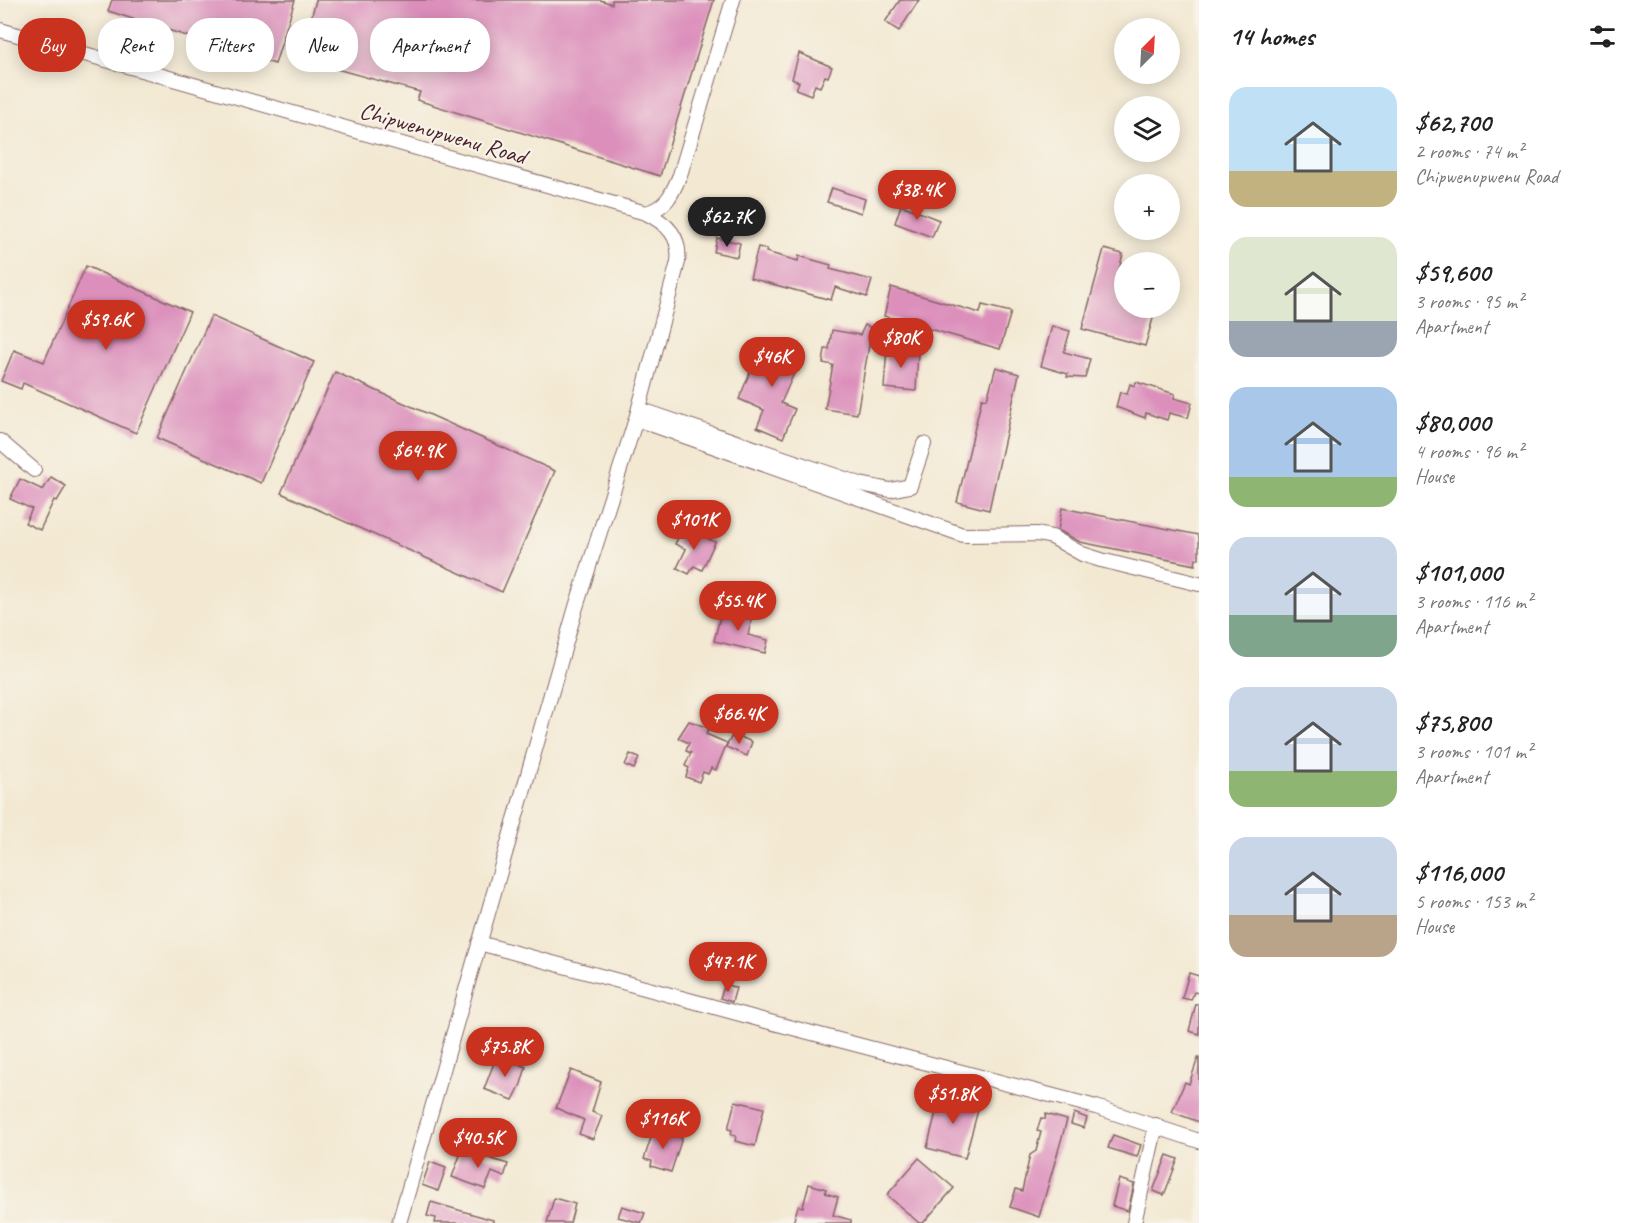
<!DOCTYPE html>
<html lang="en">
<head>
<meta charset="utf-8">
<style>
  :root { --surface:#fff; --page:#f2f2f2; --text:#222; --muted:#767676; --accent:#c8321e }
  body { margin:0; font-family:Caveat,sans-serif; background:var(--page); color:var(--text); height:100vh; display:flex; flex-direction:column; font-size:22px; white-space:nowrap }
  * { box-sizing:border-box; margin:0 }
  p { font-size:20px; color:var(--muted) }
  .icon { flex:none; width:33px; height:33px; fill:none; stroke:currentColor; stroke-width:2; stroke-linecap:round; stroke-linejoin:round }
  .map { position:relative; flex:1; overflow:hidden }
  .sheet { display:flex; flex-direction:column; background:var(--surface); width:450px }
  .sheet>* { flex:none }
  .top-card { position:absolute; left:18px; top:18px; width:570px; height:54px; display:flex; gap:12px }
  .needle { width:39px; rotate:24deg }
  .controls { position:absolute; left:1114px; top:18px; display:grid; gap:12px }
  .controls a { display:grid; place-items:center; width:66px; height:66px; border-radius:50%; background:var(--surface); box-shadow:0 3px 15px #0003; font-size:30px }
  .price { position:absolute; translate:-50% -51px; padding:0 14px; border-radius:21px; background:var(--accent); color:#fff; font-size:20px; line-height:39px; filter:drop-shadow(0 2px 3px #0008) }
  .price::after { content:''; position:absolute; left:50%; top:36px; width:18px; height:14px; margin-left:-9px; background:inherit; clip-path:polygon(0 0,100% 0,50% 100%) }
  .price.current { background:#222; color:#fff }
  ul { padding:0; list-style:none }
  li { display:flex; align-items:center; gap:18px; height:150px; padding:0 30px }
  li span { display:grid; place-items:center; flex:none; width:168px; height:120px; border-radius:18px; color:#555 }
  li>.icon { margin-inline-start:auto }
  span .icon { width:72px; height:72px; fill:#fffc; stroke-width:1 }
  li b { font-size:26px }
  h2 { display:flex; justify-content:space-between; align-items:center; height:72px; padding:0 30px; font-size:26px }
  .pill { padding:0 21px; border-radius:24px; background:var(--surface); box-shadow:0 3px 15px #0003; font-size:21px; line-height:54px }
  .pill.current { background:var(--accent); color:#fff }
  main { display:flex; flex:1; min-height:0 }
  .map>svg:first-child { display:block }
  .building { fill:#dc8fbb }
  .lines { fill:none; stroke-linecap:round; stroke-linejoin:round }
  .minor-casing { stroke:#856666; stroke-width:16 }
  .minor { stroke:#fff; stroke-width:14 }
  .labels { text-anchor:middle; dominant-baseline:central; stroke-width:4.5; stroke-linejoin:round; paint-order:stroke }
  .street-label { font-size:24px; fill:#4a1f2b; stroke:#f7f3e8 }
</style>
</head>
<body>
<main>
<div class="map">
<svg width="1199" height="1223" viewBox="0 0 1199 1223">
  <rect width="100%" height="100%" fill="#f7f3e8"/>
  <filter id="ink" filterUnits="userSpaceOnUse"><feTurbulence type="fractalNoise" baseFrequency=".0167" numOctaves="2"/><feDisplacementMap in="SourceGraphic" scale="12" xChannelSelector="R" yChannelSelector="G"/><feConvolveMatrix kernelMatrix="1 2 1 2 8 2 1 2 1" color-interpolation-filters="sRGB"/></filter>
  <filter id="wash" filterUnits="userSpaceOnUse"><feTurbulence type="fractalNoise" baseFrequency=".008" numOctaves="4" result="noise"/><feDisplacementMap in="SourceGraphic" scale="24" xChannelSelector="R" yChannelSelector="G"/><feGaussianBlur stdDeviation="1.35" result="paint"/><feColorMatrix in="noise" values="0 0 0 0 0 0 0 0 0 0 0 0 0 0 0 0 0 1.4 0 .05"/><feComposite in="paint" operator="in"/></filter>
  <g filter="url(#wash)">
    <rect width="100%" height="100%" fill="#f3e9d3"/>
    <g id="blocks">
      <g class="building">
        <path d="M112,0H295L275,64L108,11Z"/>
        <path d="M316,0H600L612,4V0H714L660,176L417,100L420,92L300,59Z"/>
        <path d="M900,0H919L899,31L885,22Z"/>
        <path d="M799,53L832,67L828,77L825,76L820,87L815,85L811,95L796,89L799,82L792,79Z"/>
        <path d="M832,188L865,199L861,213L827,202Z"/>
        <path d="M901,205L939,220L932,237L895,223Z"/>
        <path d="M717,238L740,243L737,257L714,252Z"/>
        <path d="M758,247L767,249L766,252L798,261L799,256L831,265L830,269L872,280L867,297L835,287L831,300L750,278Z"/>
        <path d="M1104,249L1123,254L1116,282L1125,285V308H1156L1145,346L1082,329Z"/>
        <path d="M86,266L190,312L136,433L23,383L21,389L1,381L14,350L44,362Z"/>
        <path d="M891,287L980,313L982,305L1011,312L1000,349L884,316Z"/>
        <path d="M211,316L314,362L261,483L157,438Z"/>
        <path d="M865,325L872,328L857,414L825,409L833,365L823,363L825,349H829L832,330L860,335Z"/>
        <path d="M1052,326L1070,331L1064,352L1090,359L1085,378L1067,377L1068,374L1041,366Z"/>
        <path d="M772,342L802,355L781,403L795,409L783,438L757,427L764,410L739,399L755,360L762,363Z"/>
        <path d="M887,348L918,350L916,391L884,388Z"/>
        <path d="M996,367L1019,374L989,510L957,502L982,398L987,399Z"/>
        <path d="M335,372L555,471L502,592L281,493Z"/>
        <path d="M1136,382L1175,394L1174,398L1192,403L1188,418L1169,413L1167,420L1146,413L1145,418L1116,407L1120,392L1127,394L1130,384L1135,386Z"/>
        <path d="M51,477L66,486L57,501L54,500L40,530L25,523L32,509L10,499L20,479L43,490Z"/>
        <path d="M1062,508L1199,535V559H1196L1195,565L1080,542L1058,530Z"/>
        <path d="M682,530L699,539L701,535L715,542L702,570L694,566L689,574L677,568L686,549L675,544Z"/>
        <path d="M722,609L752,617L748,635L768,640L765,653L714,641Z"/>
        <path d="M689,721L709,728L706,734L727,743L716,770L711,768L708,774L703,772L699,782L686,777L689,768L685,766L691,753L686,751L689,743L678,738Z"/>
        <path d="M733,734L752,742L747,756L726,747Z"/>
        <path d="M630,754L639,758L634,769L625,765Z"/>
        <path d="M1189,973L1199,976V993L1194,992L1191,1000L1182,998Z"/>
        <path d="M725,984L736,988L732,1002L720,998Z"/>
        <path d="M1196,1004H1199V1034L1189,1031Z"/>
        <path d="M497,1055L526,1067L521,1084L513,1100L484,1089Z"/>
        <path d="M1198,1058H1199V1122L1172,1112L1185,1082L1189,1084Z"/>
        <path d="M571,1070L601,1082L592,1112L602,1116L593,1139L579,1134L584,1120L556,1108Z"/>
        <path d="M941,1092L980,1103L965,1158L927,1148Z"/>
        <path d="M735,1101L764,1108L755,1146L735,1141L736,1136L731,1135L732,1130L728,1129Z"/>
        <path d="M1074,1113L1087,1118L1084,1128L1071,1124Z"/>
        <path d="M1046,1114L1067,1120L1039,1217L1010,1207L1016,1189L1022,1191L1030,1155L1036,1151L1041,1132L1037,1131L1041,1118L1045,1119Z"/>
        <path d="M654,1129L682,1138L671,1172L651,1166L652,1161L644,1159Z"/>
        <path d="M1113,1135L1141,1145L1137,1157L1108,1148Z"/>
        <path d="M462,1150L508,1164L504,1177L492,1172L485,1189L452,1177Z"/>
        <path d="M1167,1155L1178,1159L1164,1195L1153,1191Z"/>
        <path d="M919,1158L954,1188L923,1223H919L887,1195Z"/>
        <path d="M430,1162L446,1168L438,1191L422,1185Z"/>
        <path d="M1119,1179L1134,1184L1128,1211L1112,1206Z"/>
        <path d="M809,1184L826,1189L825,1193L838,1197L833,1215L851,1220V1223H793L798,1206L803,1207Z"/>
        <path d="M554,1198L575,1204L570,1223H547Z"/>
        <path d="M431,1202L493,1220V1223H435L436,1218L427,1216Z"/>
        <path d="M622,1206L645,1213L641,1223L618,1217Z"/>
      </g>
    </g>
  </g>
  <g filter="url(#ink)">
    <use href="#blocks" fill-opacity="0" stroke="#856666" stroke-width="1.5"/>
    <g class="lines">
      <defs>
        <g id="minor">
          <path d="M0,30L646,213C667,207 672,194 680,175L733,0"/>
          <path d="M639,409L860,484L890,490L910,486L924,444"/>
          <path d="M636,419L963,535L1037,534L1052,537L1082,554L1101,560L1199,584"/>
          <path d="M0,441L34,470"/>
          <path d="M479,943L766,1021L1096,1107L1199,1141"/>
          <path d="M399,1223L576,607L636,419L678,262C681,237 668,224 646,213"/>
          <path d="M1134,1223L1156,1125"/>
        </g>
      </defs>
      <use href="#minor" class="minor-casing"/>
      <use href="#minor" class="minor"/>
    </g>
  </g>
  <g class="labels">
    <g class="street-label">
      <text transform="translate(443 133) rotate(16)">Chipwenupwenu Road</text>
    </g>
  </g>
</svg>
<div class="controls">
<a><svg class="needle" viewBox="-14 -14 28 28"><path d="M0-13l5 13h-10z" fill="#e53935"/><path d="M0 13l5-13h-10z" fill="#767676"/></svg></a>
<a><svg class="icon" aria-label="layers" viewBox="0 0 24 24"><path d="M12 4l9 5-9 5-9-5zM3 14l9 5 9-5"/></svg></a>
<a>+</a>
<a>−</a>
</div>
<b class="price" style="left:917px;top:221px">$38.4K</b>
<b class="price current" style="left:727px;top:248px">$62.7K</b>
<b class="price" style="left:106px;top:351px">$59.6K</b>
<b class="price" style="left:901px;top:369px">$80K</b>
<b class="price" style="left:772px;top:388px">$46K</b>
<b class="price" style="left:418px;top:482px">$64.9K</b>
<b class="price" style="left:694px;top:551px">$101K</b>
<b class="price" style="left:738px;top:632px">$55.4K</b>
<b class="price" style="left:739px;top:745px">$66.4K</b>
<b class="price" style="left:728px;top:993px">$47.1K</b>
<b class="price" style="left:505px;top:1078px">$75.8K</b>
<b class="price" style="left:953px;top:1125px">$51.8K</b>
<b class="price" style="left:663px;top:1150px">$116K</b>
<b class="price" style="left:478px;top:1169px">$40.5K</b>
<div class="top-card">
<a class="pill current">Buy</a>
<a class="pill">Rent</a>
<a class="pill">Filters</a>
<a class="pill">New</a>
<a class="pill">Apartment</a>
</div>
</div>
<section class="sheet">
<h2>14 homes<svg class="icon" aria-label="filters" viewBox="0 0 24 24"><path d="M4 7h16M4 17h16"/><circle cx="9" cy="7" r="2"/><circle cx="15" cy="17" r="2"/></svg></h2>
<ul>
<li><span style="background:linear-gradient(#bfe0f5 70%,#c2b280 0)"><svg class="icon" aria-label="home" viewBox="0 0 24 24"><path d="M3 11l9-7 9 7M6 9v11h12V9"/></svg></span><div><b>$62,700</b><p>2 rooms · 74 m²</p><p>Chipwenupwenu Road</p></div></li>
<li><span style="background:linear-gradient(#dfe7d0 70%,#9aa5b1 0)"><svg class="icon" aria-label="home" viewBox="0 0 24 24"><path d="M3 11l9-7 9 7M6 9v11h12V9"/></svg></span><div><b>$59,600</b><p>3 rooms · 95 m²</p><p>Apartment</p></div></li>
<li><span style="background:linear-gradient(#a9c7e8 75%,#8fb573 0)"><svg class="icon" aria-label="home" viewBox="0 0 24 24"><path d="M3 11l9-7 9 7M6 9v11h12V9"/></svg></span><div><b>$80,000</b><p>4 rooms · 96 m²</p><p>House</p></div></li>
<li><span style="background:linear-gradient(#c9d6e8 65%,#7fa58c 0)"><svg class="icon" aria-label="home" viewBox="0 0 24 24"><path d="M3 11l9-7 9 7M6 9v11h12V9"/></svg></span><div><b>$101,000</b><p>3 rooms · 116 m²</p><p>Apartment</p></div></li>
<li><span style="background:linear-gradient(#c9d6e8 70%,#8fb573 0)"><svg class="icon" aria-label="home" viewBox="0 0 24 24"><path d="M3 11l9-7 9 7M6 9v11h12V9"/></svg></span><div><b>$75,800</b><p>3 rooms · 101 m²</p><p>Apartment</p></div></li>
<li><span style="background:linear-gradient(#c9d6e8 65%,#b9a48a 0)"><svg class="icon" aria-label="home" viewBox="0 0 24 24"><path d="M3 11l9-7 9 7M6 9v11h12V9"/></svg></span><div><b>$116,000</b><p>5 rooms · 153 m²</p><p>House</p></div></li>
</ul>
</section>
</main>
</body>
</html>
